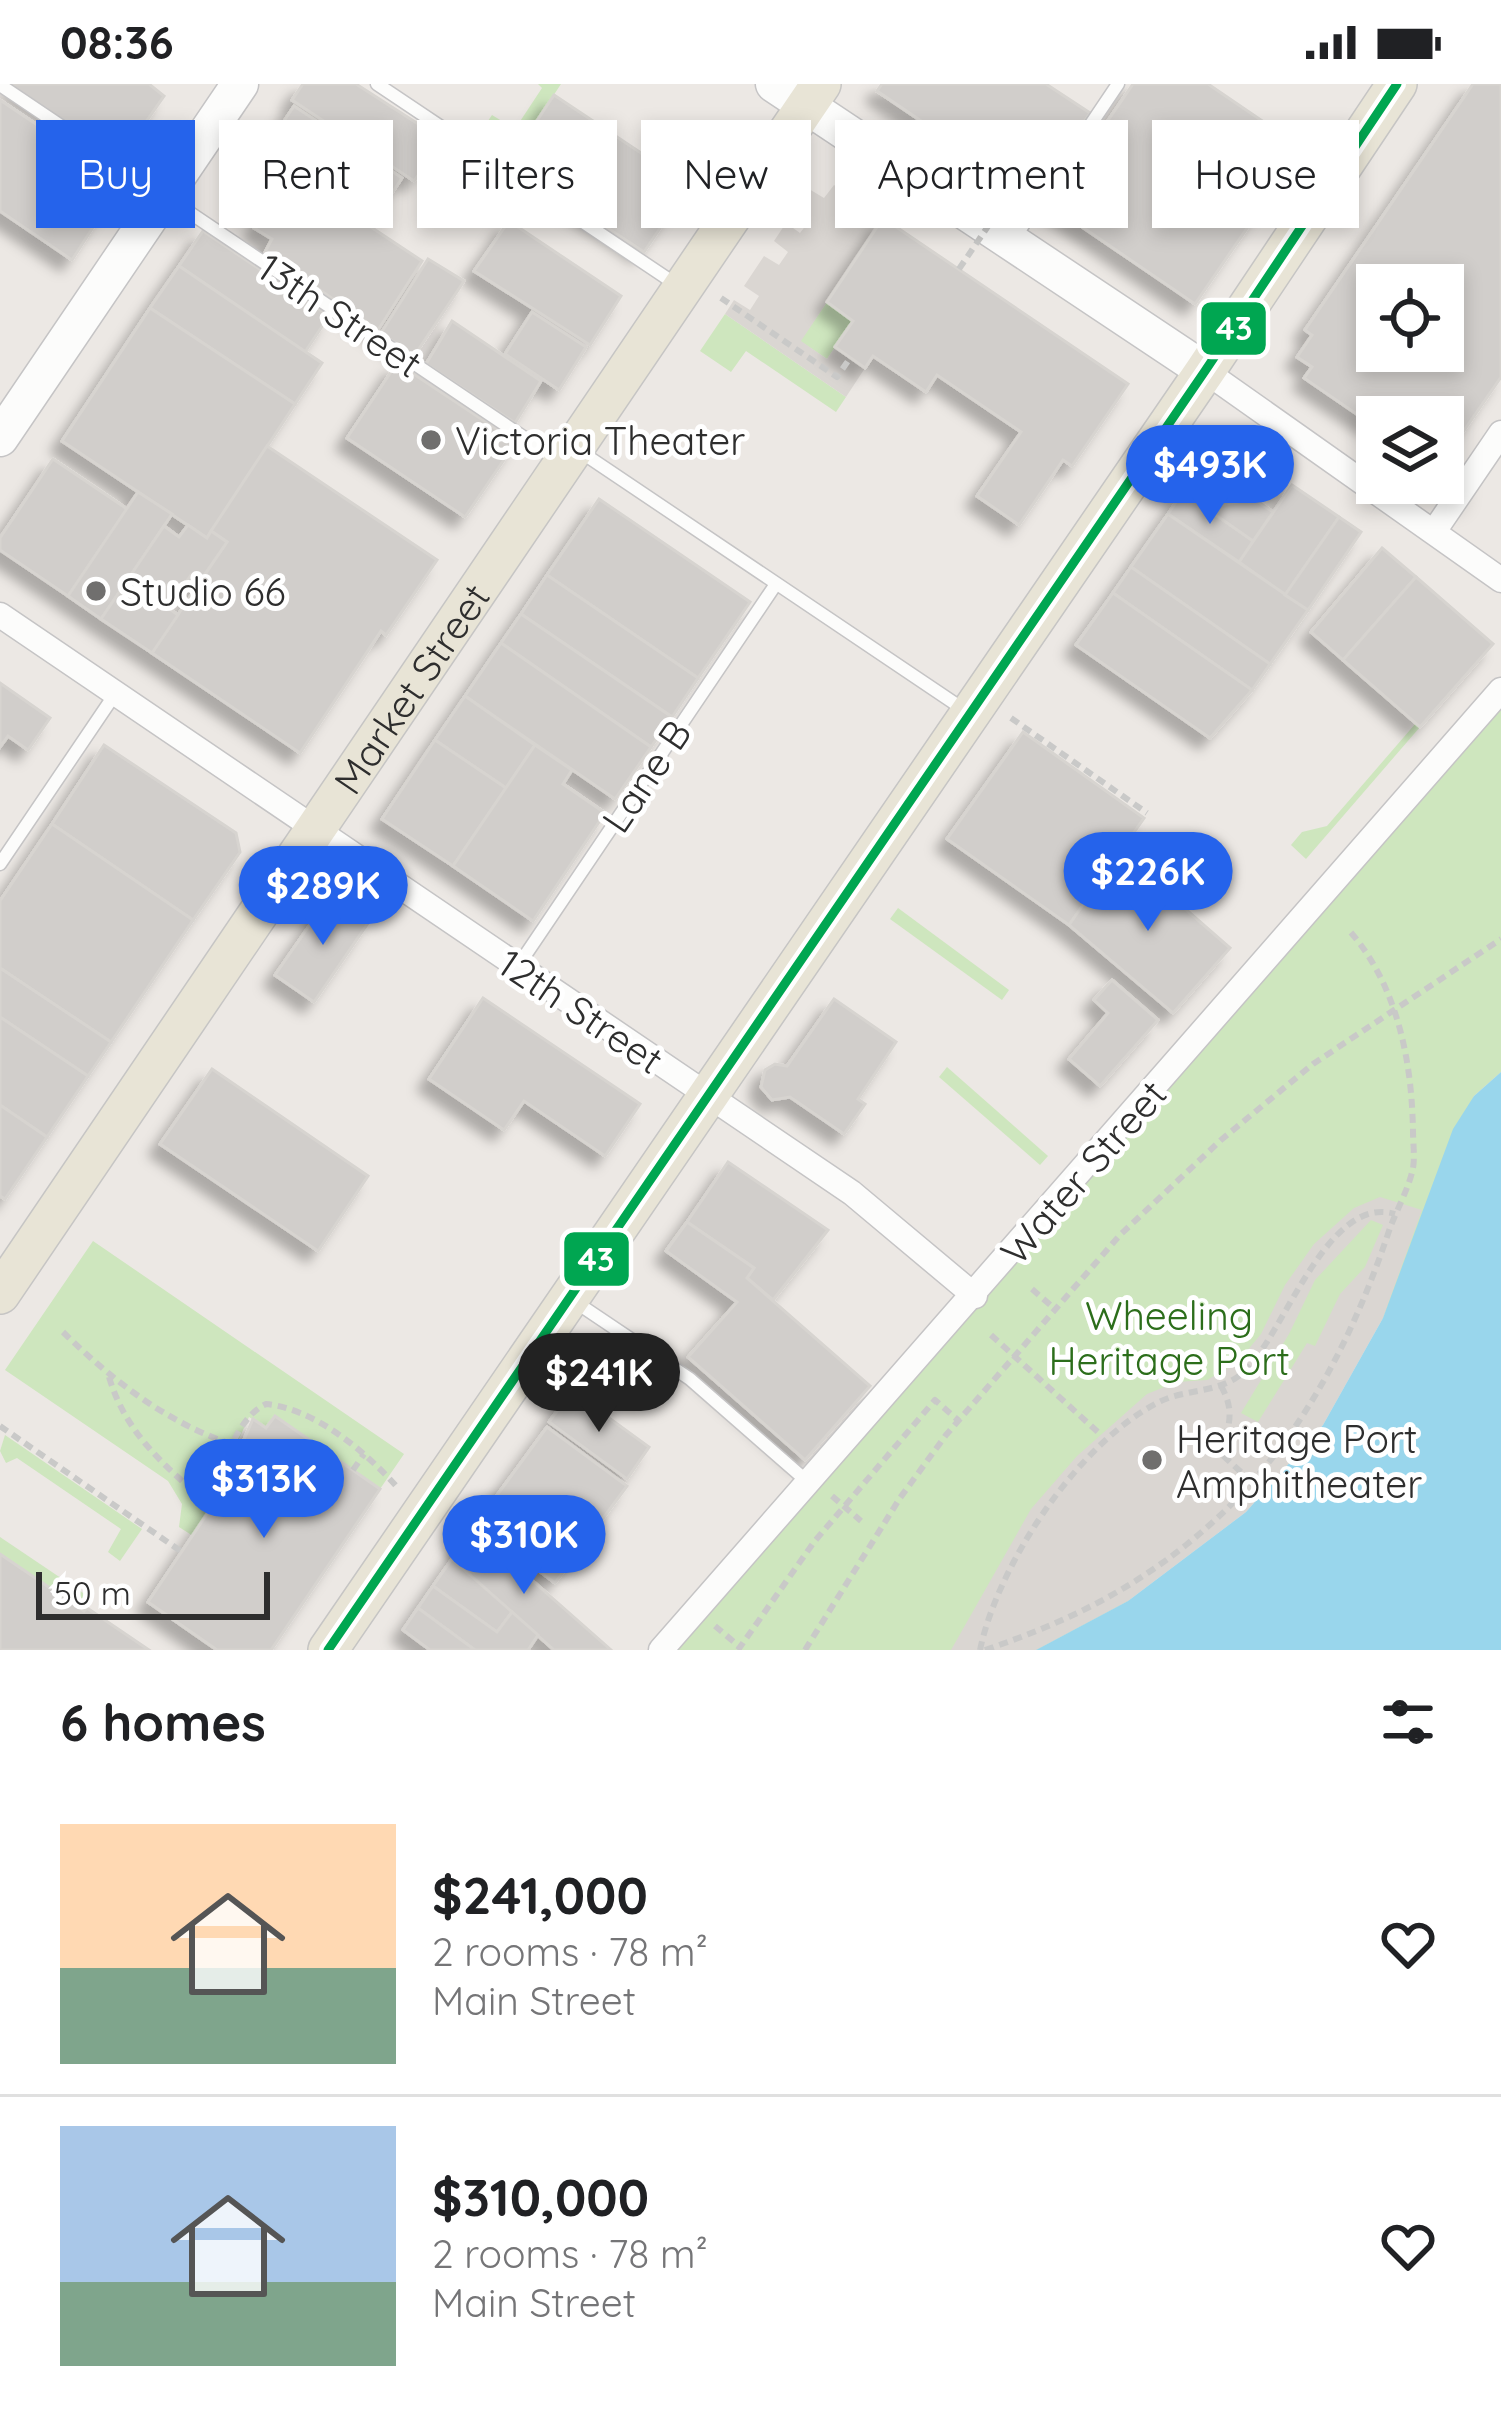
<!DOCTYPE html>
<html lang="en">
<head>
<meta charset="utf-8">
<style>
  :root { --surface:#fff; --page:#f2f2f2; --text:#202124; --muted:#757577; --line:#e0e0e0; --accent:#2563eb }
  body { margin:0; font-family:Quicksand,sans-serif; background:var(--page); color:var(--text); height:100vh; display:flex; flex-direction:column; font-size:45px; white-space:nowrap }
  * { box-sizing:border-box; margin:0 }
  p { font-size:39px; color:var(--muted) }
  .icon { flex:none; width:66px; height:66px; fill:none; stroke:currentColor; stroke-width:2; stroke-linecap:round; stroke-linejoin:round }
  .map { position:relative; height:1566px; overflow:hidden }
  .drawer { display:flex; flex-direction:column; background:var(--surface); flex:1 }
  .drawer>* { flex:none }
  .banner { position:absolute; left:36px; top:36px; width:1431px; height:108px; display:flex; gap:24px }
  .tools { position:absolute; left:1356px; top:180px; display:grid; gap:24px }
  .tools a { display:grid; place-items:center; width:108px; height:108px; border-radius:0px; background:var(--surface); box-shadow:0 6px 18px #0003; font-size:60px }
  .scale { position:absolute; left:36px; bottom:30px; width:234px; box-sizing:border-box; padding-left:12px; border:6px solid #2e2e2e; border-top:0; font-size:33px; line-height:42px; white-space:nowrap; color:#2e2e2e; -webkit-text-stroke:9px #fff; paint-order:stroke }
  .price { position:absolute; translate:-50% -102px; padding:0 27px; border-radius:42px; background:var(--accent); color:#fff; font-size:39px; line-height:78px; filter:drop-shadow(0 3px 6px #0008) }
  .price::after { content:''; position:absolute; left:50%; top:72px; width:36px; height:27px; margin-left:-18px; background:inherit; clip-path:polygon(0 0,100% 0,50% 100%) }
  .price.selected { background:#222; color:#fff }
  ul { padding:0; list-style:none }
  li { display:flex; align-items:center; gap:36px; height:300px; padding:0 60px }
  li+li { border-top:3px solid var(--line) }
  li span { display:grid; place-items:center; flex:none; width:336px; height:240px; border-radius:0px; color:#555 }
  li>.icon { margin-inline-start:auto }
  span .icon { width:144px; height:144px; fill:#fffc; stroke-width:1 }
  li b { font-size:51px }
  h2 { display:flex; justify-content:space-between; align-items:center; height:144px; padding:0 60px; font-size:51px }
  .chip { padding:0 42px; border-radius:0px; background:var(--surface); box-shadow:0 6px 18px #0003; font-size:42px; line-height:108px }
  .chip.selected { background:var(--accent); color:#fff }
  .status { display:flex; justify-content:space-between; align-items:center; height:84px; padding:0 60px; background:var(--surface); direction:ltr }
  .status svg { height:33px; fill:currentColor }
  .map>svg:first-child { display:block }
  .green { fill:#cee6be }
  .plaza { fill:#dad6d2; fill-rule:evenodd }
  .water { fill:#99d6ec }
  .building { fill:#d1cecb; stroke:#d7d4d0; stroke-width:3; fill-rule:evenodd; filter:url(#shadow) }
  .lines { fill:none; stroke-linecap:round; stroke-linejoin:round }
  .lane-casing { stroke:#c5c4c5; stroke-width:15 }
  .street-casing { stroke:#c5c4c5; stroke-width:27 }
  .secondary-casing { stroke:#c5c4c5; stroke-width:39 }
  .primary-casing { stroke:#c6c5c4; stroke-width:42 }
  .path { stroke:#c9c9c8; stroke-width:6; stroke-dasharray:9 6; stroke-linecap:butt }
  .lane { stroke:#fcfcfb; stroke-width:12 }
  .street { stroke:#fcfcfb; stroke-width:24 }
  .secondary { stroke:#fcfcfb; stroke-width:36 }
  .primary { stroke:#e8e4d6; stroke-width:39 }
  .path-bridge { stroke:#c9c9c8; stroke-width:6; stroke-dasharray:9 6; stroke-linecap:butt }
  .bus-1-casing { stroke:#fff; stroke-width:18 }
  .bus-1 { stroke:#00a651; stroke-width:9 }
  .poi-dot { fill:#706f6e; stroke:#fff; stroke-width:4.5 }
  .labels { text-anchor:middle; dominant-baseline:central; stroke-width:10; stroke-linejoin:round; paint-order:stroke }
  .street-label { font-size:39px; fill:#2e2e2e; stroke:#fff }
  .poi-label { font-size:39px; fill:#2e2e2e; stroke:#fff; text-anchor:start }
  .park-label { font-size:39px; fill:#2c6e1b; stroke:#fff }
  .line-badge { stroke:#fff; stroke-width:4.5 }
  .badge-label { font-size:33px; text-anchor:middle; font-weight:bold; fill:#fff }
</style>
</head>
<body>
<div class="status"><b>08:36</b><svg viewBox="0 0 49 12"><path d="M0 12V9h3v3zM5 12V6h3v6zM10 12V3h3v9zM15 12V0h3v12zM26 1h20v11H26zM47 4h2v5h-2z"/></svg></div>
<div class="map">
<svg width="1501" height="1566" viewBox="0 0 1501 1566">
  <defs>
    <filter id="shadow"><feDropShadow dx="-11" dy="11" stdDeviation="6" flood-color="#0004"/></filter>
  </defs>
  <rect width="100%" height="100%" fill="#ece8e4"/>
  <g class="green">
    <path d="M538,0H561L509,79L475,56L492,31L515,45L542,4Z"/>
    <path d="M827,218L853,237L827,275L800,257Z"/>
    <path d="M725,230L846,313L836,328L746,267L731,288L700,267Z"/>
    <path d="M1501,606V988L1474,1012L1383,1234L1128,1517L1036,1566H661Z"/>
    <path d="M1416,639L1420,643L1306,775L1291,761L1302,748L1327,742Z"/>
    <path d="M898,824L1009,906L1002,916L890,835Z"/>
    <path d="M947,983L1048,1072L1040,1081L939,993Z"/>
    <path d="M93,1157L404,1370L380,1405L275,1332L266,1344L249,1333L209,1420L212,1423L193,1452L179,1443L182,1420L168,1397L5,1286Z"/>
    <path d="M5,1351L142,1445L120,1477L108,1468L121,1445L17,1374L6,1379L0,1367Z"/>
    <path d="M0,1453L92,1515L84,1527L0,1470Z"/>
  </g>
  <g class="plaza">
    <path d="M834,101L851,112L842,127L855,136L866,123L883,134L801,257L827,275L835,263L865,284L846,313L725,230L734,216L750,226L759,212L744,202L764,172L779,181L788,168L774,157L786,139L800,149L810,136L796,125L809,105L824,114Z"/>
    <path d="M1380,1113L1422,1126L1383,1234L1323,1341L1246,1428L1128,1517L1036,1566H951L1031,1425L1077,1372L1147,1310L1177,1298L1207,1296L1237,1279L1261,1250L1285,1201L1314,1160L1354,1124ZM1371,1136L1383,1141L1365,1183L1340,1210L1315,1262L1307,1259L1258,1338L1241,1329L1289,1250L1315,1196Z"/>
  </g>
  <path class="water" d="M1501,988V1566H1036L1128,1517L1246,1428L1323,1341L1383,1234L1453,1045L1474,1012Z"/>
  <g class="building">
    <path d="M8,0H149L164,12L122,72L74,38L71,44Z"/>
    <path d="M303,0H356L443,56L414,97L292,16Z"/>
    <path d="M882,0H1046L1090,29L1033,113L877,7Z"/>
    <path d="M1133,0H1208L1302,64L1195,220L1050,121Z"/>
    <path d="M1473,0H1501V293L1456,358L1449,353L1443,362V333H1377V344L1304,294L1312,283L1297,273L1312,251L1305,246ZM1377,201H1443V267H1377Z"/>
    <path d="M554,11L689,101L644,168L509,79Z"/>
    <path d="M0,16L122,98L72,176L0,127Z"/>
    <path d="M294,22L402,94L372,139L263,69Z"/>
    <path d="M306,100L422,177L378,246L265,168L272,155L254,144L280,104L297,115Z"/>
    <path d="M883,134L1128,300L1072,382L1063,376L1019,441L977,412L1021,348L937,291L926,308L873,272L865,284L835,263L853,237L827,218Z"/>
    <path d="M509,137L621,212L590,261L474,187Z"/>
    <path d="M203,147L329,232L305,268L179,182Z"/>
    <path d="M428,175L464,197L414,272L381,249Z"/>
    <path d="M179,182L322,279L295,320L150,224Z"/>
    <path d="M150,224L295,320L207,454L62,357Z"/>
    <path d="M532,228L586,263L559,306L505,270Z"/>
    <path d="M452,237L541,297L515,339L426,280Z"/>
    <path d="M397,279L516,358L465,433L347,354Z"/>
    <path d="M267,362L437,476L386,551L381,547L300,669L152,569L227,458L211,447Z"/>
    <path d="M53,375L127,425L68,512L0,466V454Z"/>
    <path d="M1292,401L1339,433L1285,511L1239,478Z"/>
    <path d="M138,408L172,430L101,535L68,512Z"/>
    <path d="M1183,408L1253,457L1239,478L1168,430Z"/>
    <path d="M599,415L750,518L698,594L547,491Z"/>
    <path d="M1254,415L1273,428L1253,457L1210,427L1214,422Z"/>
    <path d="M1168,430L1308,526L1270,580L1131,483Z"/>
    <path d="M1339,433L1361,448L1308,526L1285,511Z"/>
    <path d="M188,441L207,454L211,447L227,458L200,497L191,491L168,524L178,531L152,569L101,535L164,442L179,453Z"/>
    <path d="M1382,464L1416,493L1343,576L1311,548Z"/>
    <path d="M1131,483L1270,580L1252,606L1113,509Z"/>
    <path d="M547,491L698,594L672,633L521,530Z"/>
    <path d="M1416,493L1493,560L1420,643L1343,576Z"/>
    <path d="M1113,509L1252,606L1210,654L1076,561Z"/>
    <path d="M521,530L672,633L651,663L501,559Z"/>
    <path d="M501,559L651,663L615,715L465,612Z"/>
    <path d="M0,599L50,634L28,666L8,652L0,663Z"/>
    <path d="M465,612L535,661L506,704L435,656Z"/>
    <path d="M1023,648L1144,734L1069,841L947,755Z"/>
    <path d="M435,656L506,704L453,782L382,735Z"/>
    <path d="M104,661L236,749L240,768L193,836L52,740Z"/>
    <path d="M535,661L572,686L563,700L605,729L533,837L453,782Z"/>
    <path d="M52,740L193,836L111,958L0,884V817Z"/>
    <path d="M1120,768L1230,864L1173,929L1069,841Z"/>
    <path d="M332,809L370,836L314,918L275,891Z"/>
    <path d="M0,884L111,958L88,992L0,933Z"/>
    <path d="M1112,896L1158,936L1100,1002L1069,975L1108,929L1094,916Z"/>
    <path d="M483,914L640,1020L605,1072L524,1017L504,1046L429,995Z"/>
    <path d="M834,915L896,958L858,1015L865,1020L844,1050L790,1013L772,1016L761,1003L765,986L775,980L787,982Z"/>
    <path d="M0,933L88,992L47,1053L0,1021Z"/>
    <path d="M212,985L368,1092L318,1167L160,1060Z"/>
    <path d="M0,1021L47,1053L5,1115L0,1112Z"/>
    <path d="M728,1078L828,1146L773,1216L747,1194L754,1184L687,1138Z"/>
    <path d="M687,1138L754,1184L747,1194L870,1302L805,1376L688,1273L737,1218L666,1167Z"/>
    <path d="M572,1307L649,1363L627,1395L549,1338Z"/>
    <path d="M275,1332L380,1405L271,1566H217L148,1518L219,1412L253,1335L266,1344Z"/>
    <path d="M547,1343L627,1402L555,1499L476,1440Z"/>
    <path d="M474,1445L611,1566H554L452,1475Z"/>
    <path d="M0,1470L84,1527L87,1524L149,1566H0Z"/>
    <path d="M452,1475L512,1528L497,1548L433,1502Z"/>
    <path d="M433,1502L497,1548L512,1528L538,1551L528,1566H475L418,1524Z"/>
    <path d="M418,1524L475,1566H430L403,1546Z"/>
  </g>
  <g class="lines">
    <defs>
      <g id="lane">
        <path d="M377,0L680,203"/>
        <path d="M0,1L556,375"/>
        <path d="M1015,153L1118,0"/>
        <path d="M581,368L963,625"/>
        <path d="M0,780L115,610"/>
        <path d="M518,882L776,500"/>
        <path d="M574,1217L690,1295L809,1399"/>
      </g>
      <g id="street">
        <path d="M1205,287L1501,496"/>
        <path d="M1435,446L1501,349"/>
        <path d="M0,531L852,1109L975,1212"/>
        <path d="M661,1566L1501,606"/>
      </g>
      <g id="secondary">
        <path d="M774,0L1205,287"/>
        <path d="M0,354L240,0"/>
      </g>
      <g id="primary">
        <path id="s1" d="M0,1210L821,0"/>
        <path d="M328,1566L1205,287L1397,0"/>
      </g>
    </defs>
    <use href="#lane" class="lane-casing"/>
    <use href="#street" class="street-casing"/>
    <use href="#secondary" class="secondary-casing"/>
    <use href="#primary" class="primary-casing"/>
    <g class="path">
      <path d="M721,214L837,293L850,274"/>
      <path d="M1011,634L1147,729"/>
      <path d="M1032,1205L1056,1226"/>
      <path d="M63,1248C113,1297 167,1339 234,1361"/>
      <path d="M991,1251L1099,1349"/>
      <path d="M109,1293C126,1350 165,1382 208,1420"/>
      <path d="M1221,1302C1235,1326 1230,1344 1219,1368L1252,1398"/>
      <path d="M0,1342L182,1468"/>
      <path d="M353,1386L364,1370"/>
      <path d="M832,1412L861,1437"/>
      <path d="M212,1423L208,1420C222,1389 234,1335 266,1320C315,1325 365,1367 397,1403"/>
      <path d="M715,1542L740,1563"/>
      <path d="M738,1566L814,1458L935,1316L959,1337"/>
      <path d="M805,1566L900,1414L946,1351L1120,1151L1221,1056L1313,980L1501,855"/>
      <path d="M980,1566C998,1480 1079,1358 1159,1318C1187,1304 1220,1310 1245,1287C1284,1250 1328,1109 1395,1130"/>
      <path d="M985,1566C1061,1540 1123,1511 1186,1461C1289,1379 1349,1267 1390,1144C1397,1125 1409,1104 1413,1084C1415,1073 1413,1059 1413,1048C1412,976 1397,899 1347,844"/>
    </g>
    <use href="#lane" class="lane"/>
    <use href="#street" class="street"/>
    <use href="#secondary" class="secondary"/>
    <use href="#primary" class="primary"/>
    <path class="path-bridge" d="M959,185L1016,101"/>
    <defs>
      <path id="bus-1" d="M328,1566L1205,287L1397,0"/>
    </defs>
    <use href="#bus-1" class="bus-1-casing"/>
    <use href="#bus-1" class="bus-1"/>
  </g>
  <g class="poi-dot">
    <circle cx="431" cy="356" r="12"/>
    <circle cx="96" cy="507" r="12"/>
    <circle cx="1152" cy="1376" r="12"/>
  </g>
  <g class="labels">
    <g class="street-label">
      <text transform="translate(340 231) rotate(34)">13th Street</text>
      <text stroke="none"><textPath href="#s1" startOffset="732">Market Street</textPath></text>
      <text transform="translate(646 692) rotate(-56)">Lane B</text>
      <text transform="translate(581 927) rotate(34)">12th Street</text>
      <text transform="translate(1083 1088) rotate(-49)">Water Street</text>
    </g>
    <g class="poi-label">
      <text x="455" y="356">Victoria Theater</text>
      <text x="120" y="507">Studio 66</text>
      <text x="1176" y="1354">Heritage Port<tspan x="1176" dy="45">Amphitheater</tspan></text>
    </g>
    <g class="park-label">
      <text x="1169" y="1231">Wheeling<tspan x="1169" dy="45">Heritage Port</tspan></text>
    </g>
  </g>
  <g class="line-badge">
    <rect x="1199" y="216" width="69" height="57" rx="12" fill="#00a651"/>
    <rect x="562" y="1146" width="69" height="58" rx="12" fill="#00a651"/>
  </g>
  <g class="badge-label">
    <text x="1234" y="256">43</text>
    <text x="596" y="1187">43</text>
  </g>
</svg>
<div class="tools">
<a><svg class="icon" aria-label="locate" viewBox="0 0 24 24"><circle cx="12" cy="12" r="6"/><path d="M12 2v4M12 18v4M2 12h4M18 12h4"/></svg></a>
<a><svg class="icon" aria-label="layers" viewBox="0 0 24 24"><path d="M12 4l9 5-9 5-9-5zM3 14l9 5 9-5"/></svg></a>
</div>
<div class="scale">50 m</div>
<b class="price" style="left:1210px;top:443px">$493K</b>
<b class="price" style="left:1148px;top:850px">$226K</b>
<b class="price" style="left:323px;top:864px">$289K</b>
<b class="price selected" style="left:599px;top:1351px">$241K</b>
<b class="price" style="left:264px;top:1457px">$313K</b>
<b class="price" style="left:524px;top:1513px">$310K</b>
<div class="banner">
<a class="chip selected">Buy</a>
<a class="chip">Rent</a>
<a class="chip">Filters</a>
<a class="chip">New</a>
<a class="chip">Apartment</a>
<a class="chip">House</a>
</div>
</div>
<section class="drawer">
<h2>6 homes<svg class="icon" aria-label="filters" viewBox="0 0 24 24"><path d="M4 7h16M4 17h16"/><circle cx="9" cy="7" r="2"/><circle cx="15" cy="17" r="2"/></svg></h2>
<ul>
<li><span style="background:linear-gradient(#ffd9b3 60%,#7fa58c 0)"><svg class="icon" aria-label="home" viewBox="0 0 24 24"><path d="M3 11l9-7 9 7M6 9v11h12V9"/></svg></span><div><b>$241,000</b><p>2 rooms · 78 m²</p><p>Main Street</p></div><svg class="icon" aria-label="heart" viewBox="0 0 24 24"><path d="M12 20l-8-8c-3-5 5-10 8-4 3-6 11-1 8 4z"/></svg></li>
<li><span style="background:linear-gradient(#a9c7e8 65%,#7fa58c 0)"><svg class="icon" aria-label="home" viewBox="0 0 24 24"><path d="M3 11l9-7 9 7M6 9v11h12V9"/></svg></span><div><b>$310,000</b><p>2 rooms · 78 m²</p><p>Main Street</p></div><svg class="icon" aria-label="heart" viewBox="0 0 24 24"><path d="M12 20l-8-8c-3-5 5-10 8-4 3-6 11-1 8 4z"/></svg></li>
</ul>
</section>
</body>
</html>
